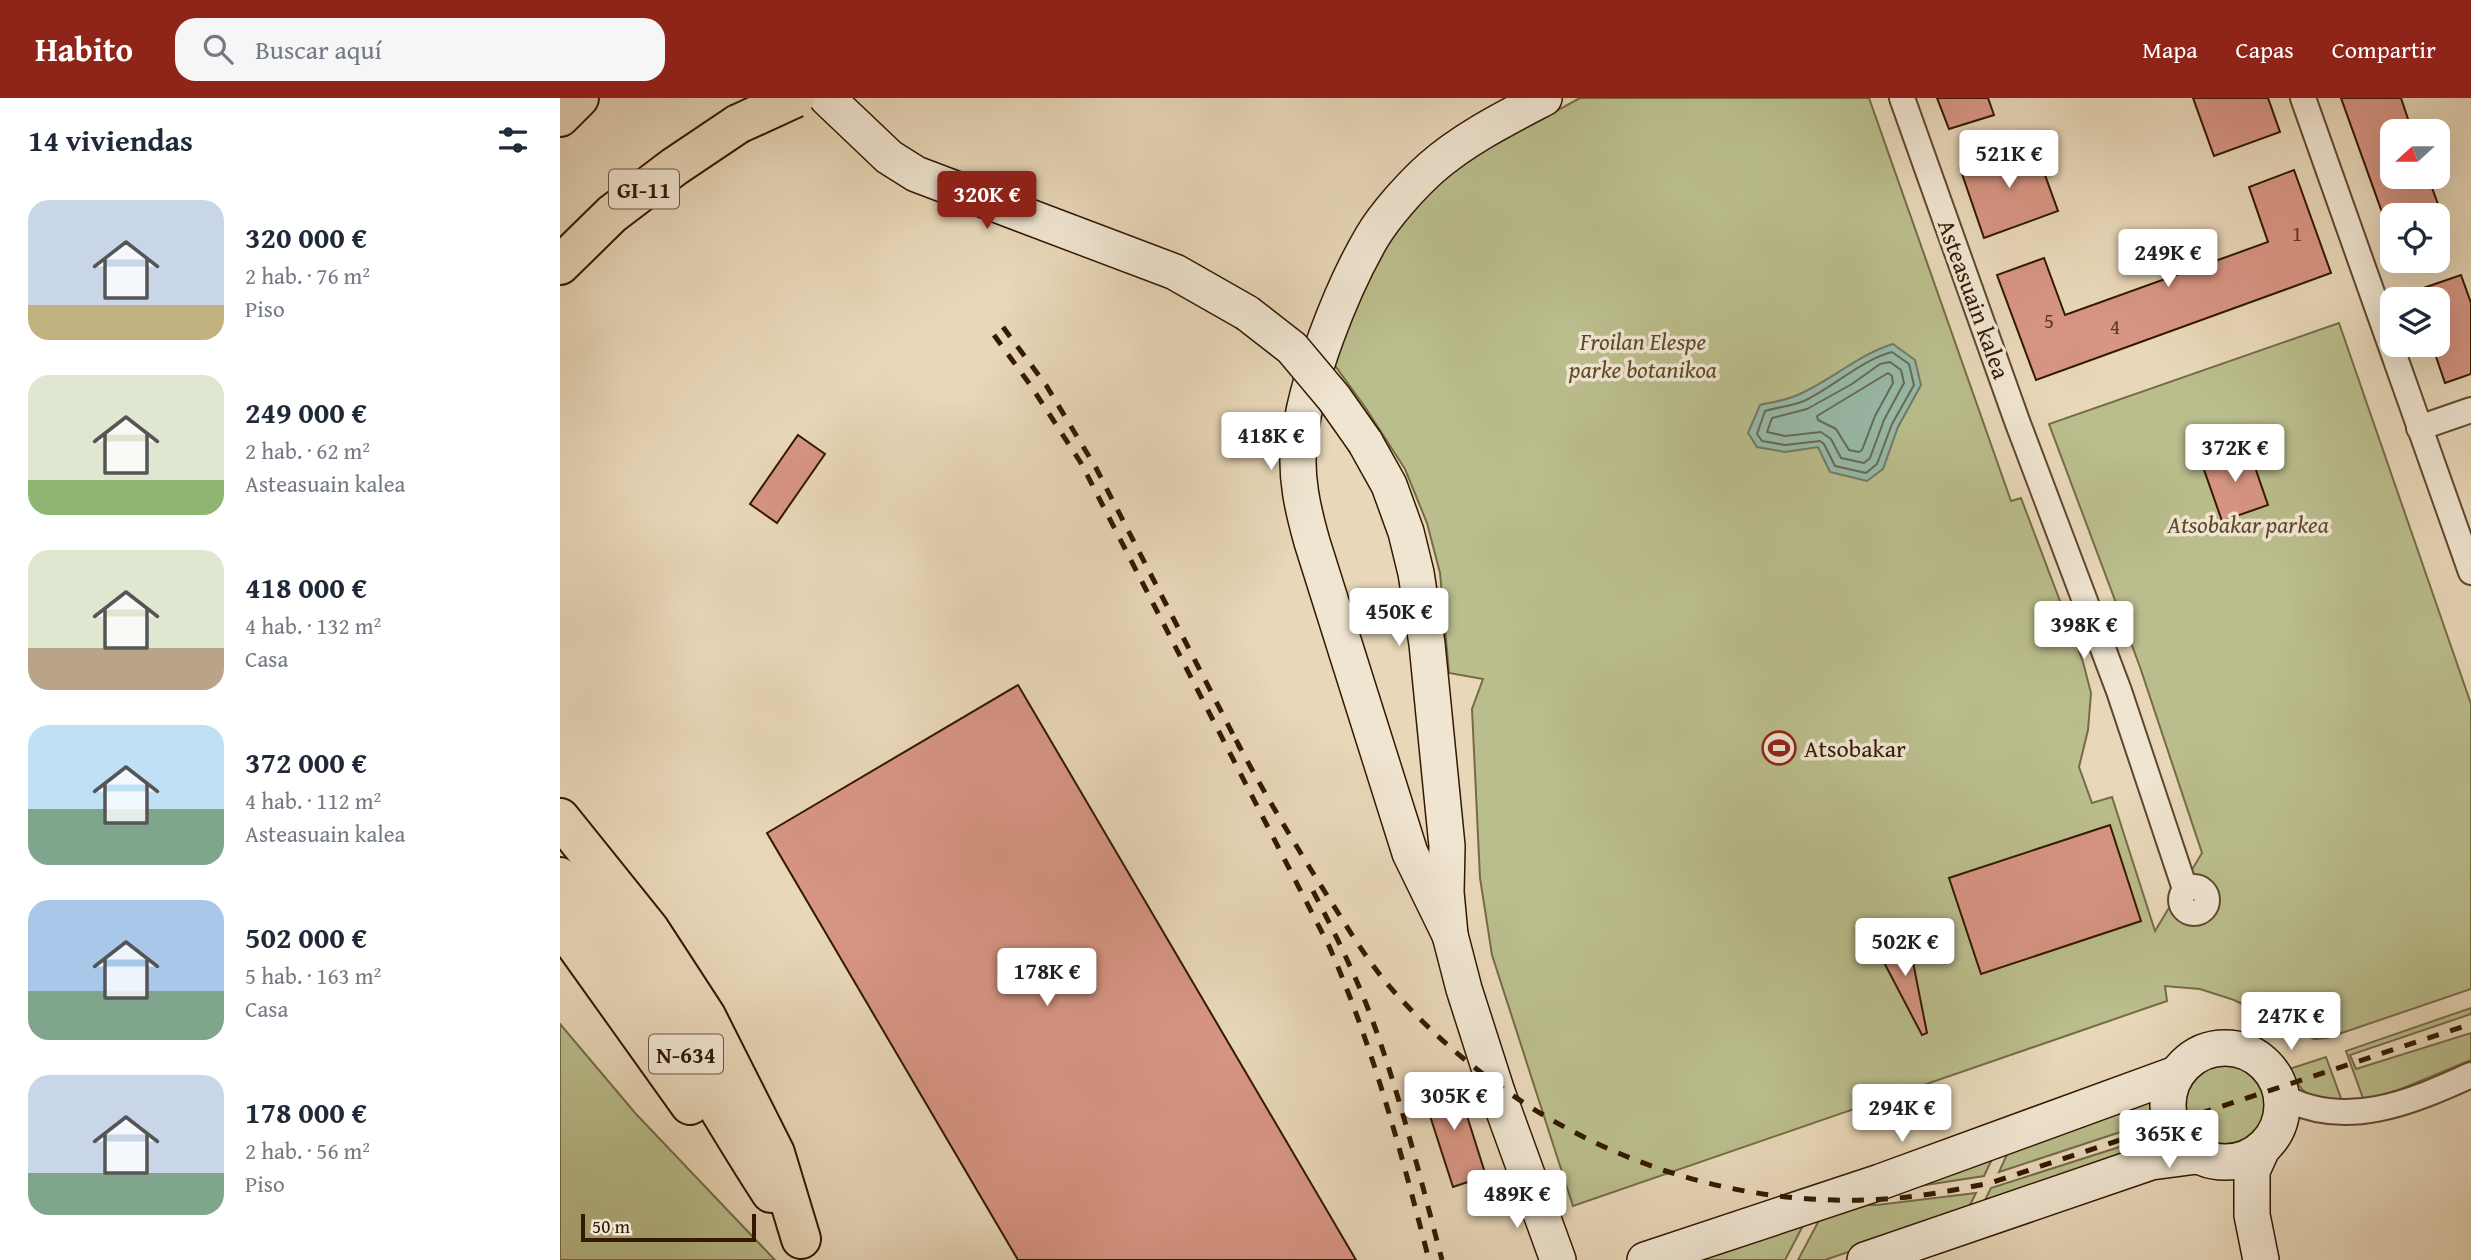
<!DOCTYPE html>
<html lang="es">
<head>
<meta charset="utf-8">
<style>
  :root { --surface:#fff; --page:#f6f6f7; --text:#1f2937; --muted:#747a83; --accent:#8f2418 }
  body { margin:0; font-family:"Gentium Book Plus",serif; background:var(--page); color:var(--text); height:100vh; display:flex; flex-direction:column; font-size:26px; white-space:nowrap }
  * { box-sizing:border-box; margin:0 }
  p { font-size:23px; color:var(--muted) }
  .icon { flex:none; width:38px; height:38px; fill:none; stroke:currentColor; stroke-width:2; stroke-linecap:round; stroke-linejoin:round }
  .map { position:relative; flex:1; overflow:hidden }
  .panel { display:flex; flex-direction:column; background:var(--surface); width:560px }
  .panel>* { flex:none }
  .needle { width:46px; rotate:249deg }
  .fabs { position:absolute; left:1820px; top:21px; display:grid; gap:14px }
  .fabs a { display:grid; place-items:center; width:70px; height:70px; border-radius:14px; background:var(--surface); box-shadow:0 7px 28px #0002; font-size:35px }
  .scale { position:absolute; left:21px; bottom:18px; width:175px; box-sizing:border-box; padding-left:7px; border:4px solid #331900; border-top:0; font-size:19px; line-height:24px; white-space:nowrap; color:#331900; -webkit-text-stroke:5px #f0e5d1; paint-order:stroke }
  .price { position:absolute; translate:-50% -60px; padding:0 16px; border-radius:7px; background:#fff; color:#222; font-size:23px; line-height:46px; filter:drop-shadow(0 2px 4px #0008) }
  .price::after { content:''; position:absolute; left:50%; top:42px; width:21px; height:16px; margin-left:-10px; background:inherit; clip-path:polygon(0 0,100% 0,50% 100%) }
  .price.on { background:var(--accent); color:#fff }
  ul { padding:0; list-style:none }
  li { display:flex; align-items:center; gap:21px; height:175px; padding:0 28px }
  li span { display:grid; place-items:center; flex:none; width:196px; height:140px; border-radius:21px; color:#555 }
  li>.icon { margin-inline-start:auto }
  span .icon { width:84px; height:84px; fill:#fffc; stroke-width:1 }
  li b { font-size:30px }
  h2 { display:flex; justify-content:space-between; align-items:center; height:84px; padding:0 28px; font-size:30px }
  header { display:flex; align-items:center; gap:42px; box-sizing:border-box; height:98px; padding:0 35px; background:var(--accent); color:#fff }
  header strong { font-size:33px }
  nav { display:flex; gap:38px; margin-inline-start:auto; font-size:24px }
  .search { width:490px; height:63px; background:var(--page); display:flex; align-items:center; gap:18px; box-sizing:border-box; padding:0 24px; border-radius:21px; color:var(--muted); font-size:26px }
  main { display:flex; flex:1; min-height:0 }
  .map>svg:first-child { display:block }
  .green { fill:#babd8c; stroke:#766b46; stroke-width:2 }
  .water { fill:#98baa9; stroke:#707a65; stroke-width:2 }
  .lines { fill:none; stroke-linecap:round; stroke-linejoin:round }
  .shore { stroke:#666a54; stroke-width:2 }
  .building { fill:#d79583; stroke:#331900; stroke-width:2 }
  .street-casing { stroke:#60482e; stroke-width:28 }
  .secondary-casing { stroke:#331900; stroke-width:38 }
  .highway-casing { stroke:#331900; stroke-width:42 }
  .street { stroke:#f0e5d1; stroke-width:24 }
  .secondary { stroke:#f0e5d1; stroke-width:35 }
  .highway { stroke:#e8d7b8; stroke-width:38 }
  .rail { stroke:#331900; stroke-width:5; stroke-dasharray:12 12; stroke-linecap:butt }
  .secondary-bridge-casing { stroke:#331900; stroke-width:38; stroke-linecap:butt }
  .highway-bridge-casing { stroke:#331900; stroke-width:42; stroke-linecap:butt }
  .secondary-bridge { stroke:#f0e5d1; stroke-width:35 }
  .highway-bridge { stroke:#e8d7b8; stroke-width:38 }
  .labels { text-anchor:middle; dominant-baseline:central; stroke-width:7; stroke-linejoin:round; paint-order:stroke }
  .number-label { font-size:21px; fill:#5c3821 }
  .shield { fill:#f0e5d1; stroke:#6c563f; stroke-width:2 }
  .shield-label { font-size:23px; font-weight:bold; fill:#331900 }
  .street-label { font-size:24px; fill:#331900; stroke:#f0e5d1 }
  .park-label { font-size:24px; font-style:italic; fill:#5c4a2a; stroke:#f0e5d1 }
  .poi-label { font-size:24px; fill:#331900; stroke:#f0e5d1; text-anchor:start }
</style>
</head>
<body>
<header>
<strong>Habito</strong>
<div class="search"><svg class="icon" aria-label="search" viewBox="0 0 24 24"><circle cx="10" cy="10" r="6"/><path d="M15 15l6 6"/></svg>Buscar aquí</div>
<nav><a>Mapa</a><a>Capas</a><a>Compartir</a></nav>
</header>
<main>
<section class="panel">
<h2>14 viviendas<svg class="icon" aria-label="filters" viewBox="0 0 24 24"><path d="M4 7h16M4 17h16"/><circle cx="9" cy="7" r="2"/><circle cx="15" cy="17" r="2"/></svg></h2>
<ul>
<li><span style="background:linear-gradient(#c9d6e8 75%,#c2b280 0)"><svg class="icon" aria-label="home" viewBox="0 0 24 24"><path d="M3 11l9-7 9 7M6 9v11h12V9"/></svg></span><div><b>320 000 €</b><p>2 hab. · 76 m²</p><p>Piso</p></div></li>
<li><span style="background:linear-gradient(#dfe7d0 75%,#8fb573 0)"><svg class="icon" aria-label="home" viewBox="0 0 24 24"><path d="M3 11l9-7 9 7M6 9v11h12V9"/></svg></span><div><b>249 000 €</b><p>2 hab. · 62 m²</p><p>Asteasuain kalea</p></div></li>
<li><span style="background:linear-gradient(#dfe7d0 70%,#b9a48a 0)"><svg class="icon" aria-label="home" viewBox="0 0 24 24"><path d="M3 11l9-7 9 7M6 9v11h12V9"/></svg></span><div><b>418 000 €</b><p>4 hab. · 132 m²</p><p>Casa</p></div></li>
<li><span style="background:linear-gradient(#bfe0f5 60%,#7fa58c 0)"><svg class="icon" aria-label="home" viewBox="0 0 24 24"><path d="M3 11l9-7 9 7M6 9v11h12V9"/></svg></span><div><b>372 000 €</b><p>4 hab. · 112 m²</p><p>Asteasuain kalea</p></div></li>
<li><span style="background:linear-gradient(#a9c7e8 65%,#7fa58c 0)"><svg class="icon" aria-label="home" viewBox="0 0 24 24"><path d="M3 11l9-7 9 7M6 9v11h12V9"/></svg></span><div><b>502 000 €</b><p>5 hab. · 163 m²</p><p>Casa</p></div></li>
<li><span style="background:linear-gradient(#c9d6e8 70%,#7fa58c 0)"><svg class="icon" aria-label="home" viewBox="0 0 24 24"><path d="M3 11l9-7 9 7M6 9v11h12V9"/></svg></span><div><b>178 000 €</b><p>2 hab. · 56 m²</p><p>Piso</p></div></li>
</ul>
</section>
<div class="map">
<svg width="1911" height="1162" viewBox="0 0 1911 1162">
  <rect width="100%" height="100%" fill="#e8d7b8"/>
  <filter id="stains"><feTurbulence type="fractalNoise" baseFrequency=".00286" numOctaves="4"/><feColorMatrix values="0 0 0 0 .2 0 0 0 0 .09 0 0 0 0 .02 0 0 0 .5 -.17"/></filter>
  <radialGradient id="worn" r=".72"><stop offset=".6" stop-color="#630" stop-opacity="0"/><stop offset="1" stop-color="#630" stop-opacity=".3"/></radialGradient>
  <g class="green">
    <path d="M1020,0H1309L1451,403L1461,400L1523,564L1531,595L1528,632L1519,669L1532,705L1552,699L1595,833L1642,755L1580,569L1489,326L1779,225L1911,606V891L1767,940L1754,941L1674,902L1640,891L1605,888L1607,903L1013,1108L932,857L920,780L912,611L923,581L889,575L880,475L867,425L845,371L805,309L771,262L804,180L855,105L906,58L936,46Z"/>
    <path d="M1911,910V916L1790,957L1796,971L1911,935V962L1841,991L1804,1003L1786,953Z"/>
    <path d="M0,926L76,1016L215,1162H0Z"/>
    <path d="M1766,959L1783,1006C1750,999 1745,1002 1729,971Z"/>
    <circle cx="1666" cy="1006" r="41"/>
    <path d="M1592,1002L1594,1023L1439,1074L1449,1052Z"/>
    <path d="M1597,1037L1607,1050L1422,1108L1431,1090Z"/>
    <path d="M1434,1057L1424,1078L1333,1092Z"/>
    <path d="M1416,1095L1407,1113L1265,1162H1238L1264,1113L1281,1107H1317Z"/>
    <path d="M1247,1120L1225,1162H1126Z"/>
  </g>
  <path class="water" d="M1333,246L1355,262L1361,287L1338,329L1323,371L1307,383L1270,374L1258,349L1225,354L1197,349L1188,335L1200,307C1213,304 1229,302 1242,295C1274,280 1300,256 1333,246Z"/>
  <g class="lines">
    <g class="shore">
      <path d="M1332,254L1349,266L1354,287L1332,326L1317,366L1306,375L1275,368L1264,346L1260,343L1225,347L1202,343L1197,336L1205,313C1218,309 1232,308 1244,303C1272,290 1303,261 1332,254Z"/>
      <path d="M1330,264L1341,272L1344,285L1324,322L1310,360L1304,365L1281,360L1271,341L1261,334L1225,338L1207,334L1212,320L1247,311L1292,286L1320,266Z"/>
      <path d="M1328,275L1332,278L1333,285L1315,318L1302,352L1299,354L1289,352L1276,331L1258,322L1257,318Z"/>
    </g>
  </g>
  <g class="building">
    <path d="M1377,0H1428L1434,17L1389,31Z"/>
    <path d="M1633,0H1708L1720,34L1654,58Z"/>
    <path d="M1781,0H1841L1852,33H1832V79H1868L1882,117H1823Z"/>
    <path d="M1473,44L1498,113L1424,140L1400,70Z"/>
    <path d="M1734,72L1771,175L1476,282L1437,177L1484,160L1505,217L1708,144L1689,89Z"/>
    <path d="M1901,177L1911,205V276L1885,285L1872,247H1878V201H1840V198Z"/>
    <path d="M238,337L265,356L217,425L190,406Z"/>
    <path d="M1688,349L1708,407L1662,423L1642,366Z"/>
    <path d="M458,587L752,1087L796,1162H458L207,735Z"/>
    <path d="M1550,727L1581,823L1421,876L1389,780Z"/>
    <path d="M1348,839L1367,935L1362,937L1317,851Z"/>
    <path d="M895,980L926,1078L893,1089L861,990Z"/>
  </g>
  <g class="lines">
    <defs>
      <g id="street">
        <path d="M1342,0L1457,323L1559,593L1625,791"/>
        <path d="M1743,0L1911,474"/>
        <path d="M1859,330L1911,312"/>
        <circle cx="1634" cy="802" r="13"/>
        <path d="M1722,998C1784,1033 1852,1004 1911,977"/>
      </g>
      <g id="secondary">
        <path d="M267,0L329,59L356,76L615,174L687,215"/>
        <path d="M805,344L829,387L846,434L856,475L867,546L887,748L886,794L890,837L904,891L937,994L998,1162"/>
        <path d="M890,837L850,755L752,444C743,412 735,379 739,345C745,284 781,192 812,139C825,117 851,88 871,70C904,41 944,21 984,0"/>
        <circle cx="1665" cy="1007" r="57"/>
        <path d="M1085,1162L1320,1084L1616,976"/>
        <path d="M1305,1162L1591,1064L1637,1058"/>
        <path d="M1701,1162L1692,1117V1073L1702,1051"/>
      </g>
      <g id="highway">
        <path d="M0,19L19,0"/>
        <path d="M0,167L52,116L114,69L178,26"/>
        <path d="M0,720L90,832L146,918L215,1055L241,1141"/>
        <path d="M0,779C85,874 142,990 211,1095"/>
        <path d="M0,825L130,1007"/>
      </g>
    </defs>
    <use href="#street" class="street-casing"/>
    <use href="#secondary" class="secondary-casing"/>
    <use href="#highway" class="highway-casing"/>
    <use href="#street" class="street"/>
    <use href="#secondary" class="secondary"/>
    <use href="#highway" class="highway"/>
    <g class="rail">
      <path d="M443,229L486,287L536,370L680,650"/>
      <path d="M434,237L471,288L521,365L769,848C814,951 841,1054 869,1162"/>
      <path d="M676,642C705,697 737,750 770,802C791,835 811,869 838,898C962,1034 1139,1113 1325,1101C1360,1099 1395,1092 1430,1085L1911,926"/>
      <path d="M753,793C777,839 800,886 817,935C843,1009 862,1086 882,1162"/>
    </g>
    <defs>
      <path id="secondary-bridge" d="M687,215L732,250L774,300L805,344"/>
      <path id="highway-bridge" d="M178,26L235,0"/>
    </defs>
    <use href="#secondary-bridge" class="secondary-bridge-casing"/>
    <use href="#highway-bridge" class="highway-bridge-casing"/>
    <use href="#secondary-bridge" class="secondary-bridge"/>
    <use href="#highway-bridge" class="highway-bridge"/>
  </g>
  <defs>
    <symbol id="stadium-ring" viewBox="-11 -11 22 22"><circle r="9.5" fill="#f0e5d1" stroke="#8f2418" stroke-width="1.5"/><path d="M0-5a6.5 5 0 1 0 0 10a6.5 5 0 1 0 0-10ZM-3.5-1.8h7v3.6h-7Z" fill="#8f2418"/></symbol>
  </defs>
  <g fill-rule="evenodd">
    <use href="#stadium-ring" x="1200" y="631" width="38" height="38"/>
  </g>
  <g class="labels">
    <g class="number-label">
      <text x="1737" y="135">1</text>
      <text x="1489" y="222">5</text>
      <text x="1555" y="228">4</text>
    </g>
    <g class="shield">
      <rect x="49" y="71.5" width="70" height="39" rx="5"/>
      <rect x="89" y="936.5" width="74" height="39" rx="5"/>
    </g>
    <g class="shield-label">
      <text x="84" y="91">GI-11</text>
      <text x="126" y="956">N-634</text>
    </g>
    <g class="street-label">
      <text transform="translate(1414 201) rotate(70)">Asteasuain kalea</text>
    </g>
    <g class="park-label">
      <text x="1083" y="243">Froilan Elespe<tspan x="1083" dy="28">parke botanikoa</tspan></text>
      <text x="1688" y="426">Atsobakar parkea</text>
    </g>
    <g class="poi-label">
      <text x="1244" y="650">Atsobakar</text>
    </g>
  </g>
  <rect width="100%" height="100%" filter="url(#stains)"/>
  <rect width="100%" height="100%" fill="url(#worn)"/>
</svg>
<div class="fabs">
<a><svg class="needle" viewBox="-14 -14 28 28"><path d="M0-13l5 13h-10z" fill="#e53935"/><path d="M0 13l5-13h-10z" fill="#747a83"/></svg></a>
<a><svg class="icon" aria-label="locate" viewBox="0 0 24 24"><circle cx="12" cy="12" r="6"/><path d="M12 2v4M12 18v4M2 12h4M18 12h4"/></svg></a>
<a><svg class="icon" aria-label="layers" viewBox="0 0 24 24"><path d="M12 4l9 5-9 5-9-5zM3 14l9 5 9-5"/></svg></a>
</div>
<div class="scale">50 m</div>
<b class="price" style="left:1449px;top:92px">521K €</b>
<b class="price on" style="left:427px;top:133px">320K €</b>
<b class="price" style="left:1608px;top:191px">249K €</b>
<b class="price" style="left:711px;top:374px">418K €</b>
<b class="price" style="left:1675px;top:386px">372K €</b>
<b class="price" style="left:839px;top:550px">450K €</b>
<b class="price" style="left:1524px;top:563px">398K €</b>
<b class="price" style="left:1345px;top:880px">502K €</b>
<b class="price" style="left:487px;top:910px">178K €</b>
<b class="price" style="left:1731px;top:954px">247K €</b>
<b class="price" style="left:894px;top:1034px">305K €</b>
<b class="price" style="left:1342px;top:1046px">294K €</b>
<b class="price" style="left:1609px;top:1072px">365K €</b>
<b class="price" style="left:957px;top:1132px">489K €</b>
</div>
</main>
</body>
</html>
